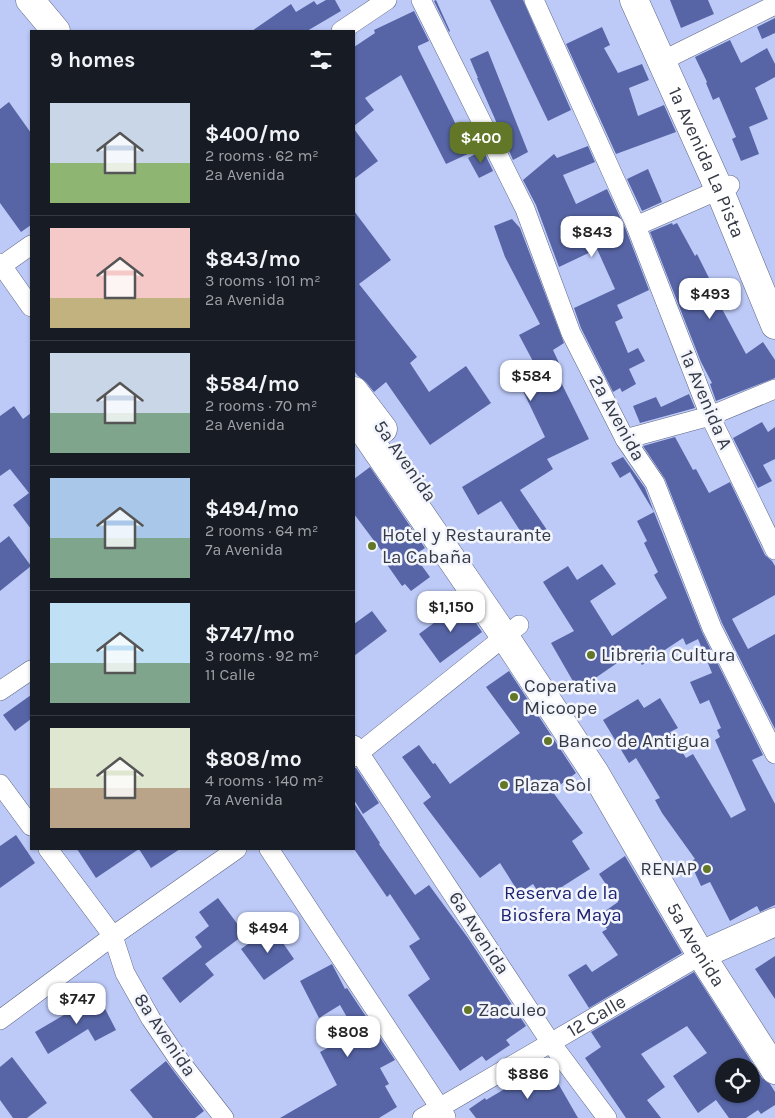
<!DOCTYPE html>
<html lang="en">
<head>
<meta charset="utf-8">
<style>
  :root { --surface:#171b24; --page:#242831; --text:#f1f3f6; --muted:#9ea1a6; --line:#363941; --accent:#627828 }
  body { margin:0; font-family:Karla,sans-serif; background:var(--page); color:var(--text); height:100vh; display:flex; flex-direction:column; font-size:19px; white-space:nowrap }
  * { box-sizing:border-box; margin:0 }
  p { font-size:16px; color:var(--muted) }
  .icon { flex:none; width:28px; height:28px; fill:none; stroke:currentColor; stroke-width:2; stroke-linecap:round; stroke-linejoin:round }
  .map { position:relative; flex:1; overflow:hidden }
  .details { position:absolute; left:30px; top:30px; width:325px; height:820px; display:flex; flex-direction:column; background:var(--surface); border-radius:0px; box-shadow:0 1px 4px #0004 }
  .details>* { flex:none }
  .buttons { position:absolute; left:715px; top:1058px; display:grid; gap:10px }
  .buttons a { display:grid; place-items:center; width:45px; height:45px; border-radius:50%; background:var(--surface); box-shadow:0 1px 4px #0004; font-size:25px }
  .price { position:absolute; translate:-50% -42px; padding:0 11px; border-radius:10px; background:#fff; color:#222; font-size:16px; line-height:32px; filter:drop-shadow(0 1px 2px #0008) }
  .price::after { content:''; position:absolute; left:50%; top:30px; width:15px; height:11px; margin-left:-8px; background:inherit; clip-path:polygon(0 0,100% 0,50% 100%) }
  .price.active { background:var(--accent); color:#fff }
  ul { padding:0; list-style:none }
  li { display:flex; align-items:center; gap:15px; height:125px; padding:0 20px }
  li+li { border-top:1px solid var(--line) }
  li span { display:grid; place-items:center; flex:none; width:140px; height:100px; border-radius:0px; color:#555 }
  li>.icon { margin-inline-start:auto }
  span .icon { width:60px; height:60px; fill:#fffc; stroke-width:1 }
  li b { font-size:21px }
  h2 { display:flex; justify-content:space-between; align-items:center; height:60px; padding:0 20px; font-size:21px }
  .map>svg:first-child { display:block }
  .green { fill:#bdcaf8; fill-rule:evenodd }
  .building { fill:#5765a6; fill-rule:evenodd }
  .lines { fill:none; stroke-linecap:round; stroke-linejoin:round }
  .street-casing { stroke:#5f6783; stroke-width:20 }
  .secondary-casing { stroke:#5f6783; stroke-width:29 }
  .street { stroke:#fff; stroke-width:19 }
  .secondary { stroke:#fff; stroke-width:28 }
  .poi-dot { fill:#627828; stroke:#f3f5fc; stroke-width:2 }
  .labels { text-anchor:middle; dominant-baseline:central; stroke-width:5; stroke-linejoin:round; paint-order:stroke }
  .street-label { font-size:19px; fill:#363a46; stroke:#f3f5fc }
  .poi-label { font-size:19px; fill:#363a46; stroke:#f3f5fc; text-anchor:start }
  .park-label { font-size:19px; fill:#1e2272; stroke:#f3f5fc }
</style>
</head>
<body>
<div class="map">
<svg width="775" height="1118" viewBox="0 0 775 1118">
  <rect width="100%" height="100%" fill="#e2e8fb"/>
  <path class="green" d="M0,0H775V1118H0ZM31,31H354V849H31ZM724,1066H751V1094H724Z"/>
  <g class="building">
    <path d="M326,0H335L341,11L307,31H252L291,4L296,12L314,1L317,5Z"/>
    <path d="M436,0L450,31L449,32L434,1Z"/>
    <path d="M490,0H523L571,110L548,121Z"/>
    <path d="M670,0H708L714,14L681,28Z"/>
    <path d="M414,11L429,41L418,46V48L470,153L446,164L401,75L365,98L374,110L354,126V47L375,33L374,30Z"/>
    <path d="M775,18V33L762,39L757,27Z"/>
    <path d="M602,27L610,45L604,48L618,73L642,64L649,80L629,88L638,116L664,105L676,132L616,154L566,44Z"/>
    <path d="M730,40L741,63L767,48L775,64V77L755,88L768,119L749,127L759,154L741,161L732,139L736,137L719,97L713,100L706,83L707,82L695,57Z"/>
    <path d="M488,51L528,152L513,160L477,78H478L470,59Z"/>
    <path d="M9,102L31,133V225L21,232L0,203V109Z"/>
    <path d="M354,129L378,161L354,179Z"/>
    <path d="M588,146L595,162L563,175L576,204L607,189L626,230L649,290L617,305L623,318L615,322L628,353L638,348L645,361L629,369L636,384L622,392L620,388L613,392L581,328L574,308L615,289L597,249L559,267L536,205L523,180L554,154L557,158Z"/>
    <path d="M483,150L493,171L479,178L468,158Z"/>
    <path d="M648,169L662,202L642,211L627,179Z"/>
    <path d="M354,211L391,260L359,284L417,357L410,363L429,392L466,366L491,403L430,445L386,382L374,392L366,382L358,376L354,371Z"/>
    <path d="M512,219L520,228L564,343L553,350L559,363L553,366L589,439L547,459L553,469L520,490L547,530L528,543L501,501L478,515L462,487L545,437L523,391L544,382L519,335L540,324L505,257L494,226Z"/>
    <path d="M672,223L673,225L677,223L695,256L697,254L722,304L720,305L746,354L763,342L775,360V378L716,401L710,384L712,383L701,362L650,232Z"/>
    <path d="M689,394L695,408L640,423L633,406L656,397L661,407Z"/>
    <path d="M14,406L23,419L31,413V529L13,505L29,493L10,469L0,476V416Z"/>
    <path d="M762,422L768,432L775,427V459L763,465L772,481L758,488L733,438Z"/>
    <path d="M675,437L693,470L696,469L709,493L730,482L765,555L772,561L775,566V595L732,619L748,649L775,634V729L722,623L665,479L643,446Z"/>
    <path d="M623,457L645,488L654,512L630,472L620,478L611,463Z"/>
    <path d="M370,467L425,548L414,555L430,577L411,591L405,584L402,586L381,556L384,554L354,514V479Z"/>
    <path d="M654,512L702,632L763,755L752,760L775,804V905L760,912L757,906L730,921L710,882L701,886L690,862L695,859L662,813L655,800L660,798L636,758L629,763L603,720L638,699L644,708L660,698L678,728L670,732L686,758L693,754L731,818L746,810L715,740L720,737L717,730L721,728L709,700L700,704L690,682L712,673L698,639L686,645L683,638L642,665L633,652L578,690L551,643L574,631L543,582L568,566L577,580L602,564L616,584L590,601L612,636L667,598L654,575L658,572L644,543L647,541L637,521Z"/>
    <path d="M9,536L31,566L0,591V543Z"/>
    <path d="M462,602L482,632L440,663L419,634Z"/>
    <path d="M372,611L387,631L354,656V624Z"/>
    <path d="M509,671L576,773L552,791L583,833L572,841L590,869L543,899L533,884L519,893L500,863L480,878L423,803L431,797L402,757L419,745L433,764L435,763L450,784L520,733L486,687Z"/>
    <path d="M31,695V719L15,731L3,715Z"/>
    <path d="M354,768H356L379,803L363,814L354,800Z"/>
    <path d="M354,803L380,843L379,844L415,895L429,885L468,938L526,1026L506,1040L510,1045L486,1061L482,1056L460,1071L408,995L430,979L409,946L420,939L390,894L387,897L354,849Z"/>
    <path d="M16,835L35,863L0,888V846Z"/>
    <path d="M77,849H139L96,878Z"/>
    <path d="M139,849H180L151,868Z"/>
    <path d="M625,856L682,953L589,1008L568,975L586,964L592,972L618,955L602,932L607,929L598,916L618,902L599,874Z"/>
    <path d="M218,898L245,934L205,964L214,975L180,1003L162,978L202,947L195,937L209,926L199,912Z"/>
    <path d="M272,927L294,959L264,980L241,949Z"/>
    <path d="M775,956V999L755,969Z"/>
    <path d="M332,964L345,989L347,988L395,1060L380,1068L389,1084L385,1086L397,1107L379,1118H280L337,1085L320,1052L356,1033L340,1005L319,1018L300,981Z"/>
    <path d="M694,972L762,1078L770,1084L775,1092V1105L761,1114L758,1110L746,1118H729L716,1100L698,1113L673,1076L707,1053L687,1026L641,1054L665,1087L647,1100L661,1118H626L585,1058L601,1047L591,1032ZM724,1066H751V1094H724Z"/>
    <path d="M98,995L116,1030L95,1041L88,1029L48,1054L35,1032Z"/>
    <path d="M12,1057L47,1103L27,1118H13L0,1100V1067Z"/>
    <path d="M166,1061L204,1111L195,1118H153L130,1090Z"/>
    <path d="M547,1064L578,1118H476L469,1109L485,1098L486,1100Z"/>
  </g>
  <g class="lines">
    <defs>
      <g id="street">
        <path d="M421,0L525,209L571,333L625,439L655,483L712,628L775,754"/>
        <path d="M534,0L636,226L710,416L775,550"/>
        <path d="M341,31L387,0"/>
        <path d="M663,63L674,55L775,5"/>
        <path d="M636,226L730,185"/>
        <path d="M0,263L31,307"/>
        <path d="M0,267L31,245"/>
        <path d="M625,439L710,416L775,389"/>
        <path d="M0,691L31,670"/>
        <path d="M354,745L551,1043L607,1118"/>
        <path d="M354,757L519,625"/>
        <path d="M0,784L31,826"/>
        <path d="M48,849L113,936L125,973L151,1019L179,1060L224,1118"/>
        <path d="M269,849L446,1117"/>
        <path d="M0,1020L113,936L237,849"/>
        <path id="s1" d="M422,1118L701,955"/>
      </g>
      <g id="secondary">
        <path d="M30,0L56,31"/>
        <path id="s2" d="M634,0L719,189L775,325"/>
        <path d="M354,391L383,429"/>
        <path id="s3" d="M354,417L505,637L595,773L701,955L775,1070"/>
        <path d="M701,955L775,922"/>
      </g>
    </defs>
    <use href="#street" class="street-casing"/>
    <use href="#secondary" class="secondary-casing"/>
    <use href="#street" class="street"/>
    <use href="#secondary" class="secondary"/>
  </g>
  <g class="poi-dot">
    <circle cx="372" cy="546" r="5"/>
    <circle cx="591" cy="655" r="5"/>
    <circle cx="514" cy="697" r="5"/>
    <circle cx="548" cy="741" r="5"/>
    <circle cx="504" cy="785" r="5"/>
    <circle cx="707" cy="869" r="5"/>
    <circle cx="468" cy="1010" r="5"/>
  </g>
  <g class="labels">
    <g class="street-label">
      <text stroke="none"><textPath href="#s2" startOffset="178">1a Avenida La Pista</textPath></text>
      <text transform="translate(706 400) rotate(67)">1a Avenida A</text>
      <text transform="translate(617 418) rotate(61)">2a Avenida</text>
      <text transform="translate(405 461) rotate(55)">5a Avenida</text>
      <text transform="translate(479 933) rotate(57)">6a Avenida</text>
      <text stroke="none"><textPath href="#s3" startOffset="629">5a Avenida</textPath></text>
      <text stroke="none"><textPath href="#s1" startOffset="202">12 Calle</textPath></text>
      <text transform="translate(165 1035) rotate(56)">8a Avenida</text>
    </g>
    <g class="poi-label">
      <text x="382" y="535">Hotel y Restaurante<tspan x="382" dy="22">La Cabaña</tspan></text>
      <text x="601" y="655">Libreria Cultura</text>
      <text x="524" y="686">Coperativa<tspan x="524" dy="22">Micoope</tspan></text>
      <text x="558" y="741">Banco de Antigua</text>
      <text x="514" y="785">Plaza Sol</text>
      <text x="697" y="869" text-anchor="end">RENAP</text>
      <text x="478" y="1010">Zaculeo</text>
    </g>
    <g class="park-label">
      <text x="561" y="893">Reserva de la<tspan x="561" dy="22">Biosfera Maya</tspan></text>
    </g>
  </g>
</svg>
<div class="buttons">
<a><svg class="icon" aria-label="locate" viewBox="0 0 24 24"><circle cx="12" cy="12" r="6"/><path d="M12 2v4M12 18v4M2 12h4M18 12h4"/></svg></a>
</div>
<b class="price active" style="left:481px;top:164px">$400</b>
<b class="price" style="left:592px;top:258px">$843</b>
<b class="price" style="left:710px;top:320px">$493</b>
<b class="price" style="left:531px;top:402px">$584</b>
<b class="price" style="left:451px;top:633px">$1,150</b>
<b class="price" style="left:268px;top:954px">$494</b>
<b class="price" style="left:77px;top:1025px">$747</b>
<b class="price" style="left:348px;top:1058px">$808</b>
<b class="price" style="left:528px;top:1100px">$886</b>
<section class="details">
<h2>9 homes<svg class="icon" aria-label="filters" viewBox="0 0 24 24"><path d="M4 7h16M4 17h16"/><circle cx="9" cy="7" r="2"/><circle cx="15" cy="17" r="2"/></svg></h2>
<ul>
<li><span style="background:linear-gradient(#c9d6e8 60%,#8fb573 0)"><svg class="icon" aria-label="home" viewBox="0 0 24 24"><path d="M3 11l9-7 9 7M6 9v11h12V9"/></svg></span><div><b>$400/mo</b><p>2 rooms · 62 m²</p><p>2a Avenida</p></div></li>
<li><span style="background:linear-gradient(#f6c9c9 70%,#c2b280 0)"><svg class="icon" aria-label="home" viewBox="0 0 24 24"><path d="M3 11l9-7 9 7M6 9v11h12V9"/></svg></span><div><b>$843/mo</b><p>3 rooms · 101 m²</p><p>2a Avenida</p></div></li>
<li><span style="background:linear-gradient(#c9d6e8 60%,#7fa58c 0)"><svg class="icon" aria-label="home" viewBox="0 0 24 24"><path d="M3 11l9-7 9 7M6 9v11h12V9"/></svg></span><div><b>$584/mo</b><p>2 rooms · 70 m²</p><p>2a Avenida</p></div></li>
<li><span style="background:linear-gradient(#a9c7e8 60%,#7fa58c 0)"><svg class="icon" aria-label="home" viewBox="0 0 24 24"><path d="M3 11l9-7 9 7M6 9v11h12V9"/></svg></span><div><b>$494/mo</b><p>2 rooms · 64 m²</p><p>7a Avenida</p></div></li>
<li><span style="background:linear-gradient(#bfe0f5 60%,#7fa58c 0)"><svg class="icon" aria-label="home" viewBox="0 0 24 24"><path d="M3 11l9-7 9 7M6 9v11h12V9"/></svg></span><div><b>$747/mo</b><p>3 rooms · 92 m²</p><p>11 Calle</p></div></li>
<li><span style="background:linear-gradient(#dfe7d0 60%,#b9a48a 0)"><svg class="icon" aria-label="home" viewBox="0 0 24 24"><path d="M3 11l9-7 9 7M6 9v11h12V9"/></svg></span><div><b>$808/mo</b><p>4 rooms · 140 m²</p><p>7a Avenida</p></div></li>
</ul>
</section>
</div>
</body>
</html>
